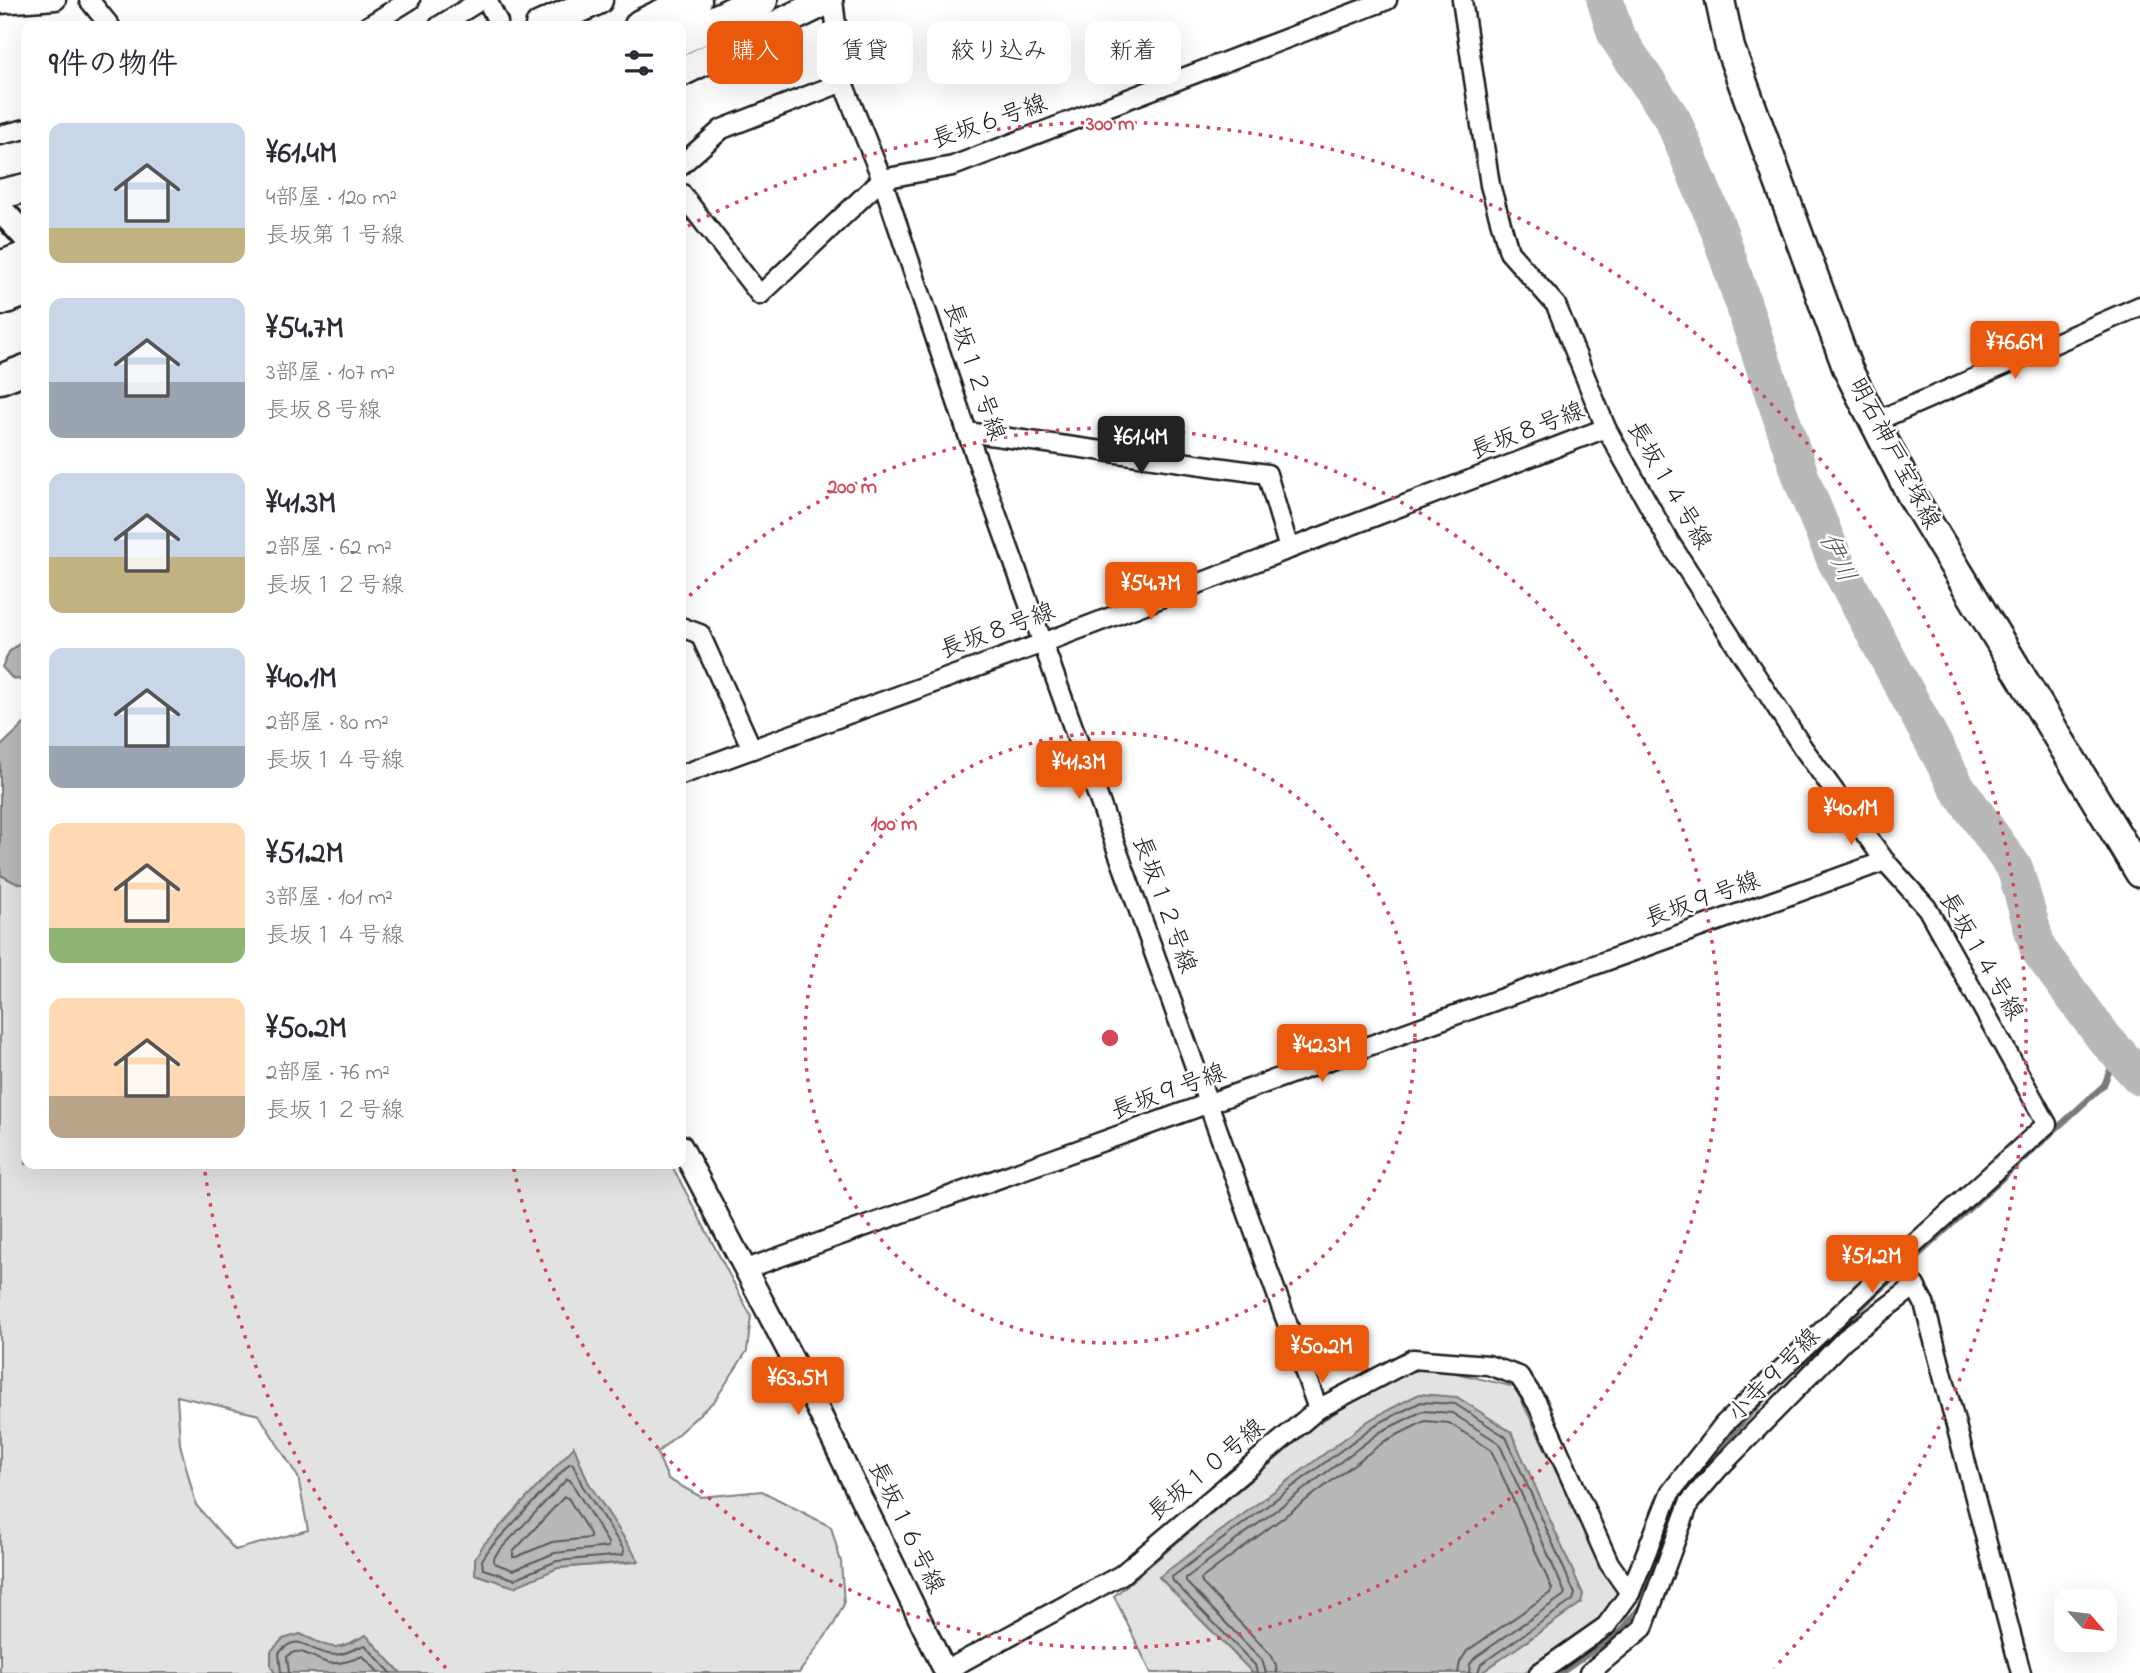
<!DOCTYPE html>
<html lang="ja">
<head>
<meta charset="utf-8">
<style>
  :root { --surface:#fff; --page:#f2f2f3; --text:#2b2b33; --muted:#7c7c81; --accent:#ea580c }
  body { margin:0; font-family:"Indie Flower","Klee One",sans-serif; background:var(--page); color:var(--text); height:100vh; display:flex; flex-direction:column; font-size:26px; white-space:nowrap }
  * { box-sizing:border-box; margin:0 }
  p { font-size:23px; color:var(--muted) }
  .icon { flex:none; width:38px; height:38px; fill:none; stroke:currentColor; stroke-width:2; stroke-linecap:round; stroke-linejoin:round }
  .map { position:relative; flex:1; overflow:hidden }
  .panel { position:absolute; left:21px; top:21px; width:665px; height:1148px; display:flex; flex-direction:column; background:var(--surface); border-radius:14px; box-shadow:0 7px 28px #0002 }
  .panel>* { flex:none }
  .banner { position:absolute; left:707px; top:21px; width:665px; height:63px; display:flex; gap:14px }
  .needle { width:46px; rotate:118deg }
  .buttons { position:absolute; left:2054px; top:1589px; display:grid; gap:14px }
  .buttons a { display:grid; place-items:center; width:63px; height:63px; border-radius:14px; background:var(--surface); box-shadow:0 7px 28px #0002; font-size:35px }
  .price { position:absolute; translate:-50% -60px; padding:0 16px; border-radius:7px; background:var(--accent); color:#fff; font-size:23px; line-height:46px; filter:drop-shadow(0 2px 4px #0008) }
  .price::after { content:''; position:absolute; left:50%; top:42px; width:21px; height:16px; margin-left:-10px; background:inherit; clip-path:polygon(0 0,100% 0,50% 100%) }
  .price.on { background:#222; color:#fff }
  ul { padding:0; list-style:none }
  li { display:flex; align-items:center; gap:21px; height:175px; padding:0 28px }
  li span { display:grid; place-items:center; flex:none; width:196px; height:140px; border-radius:14px; color:#555 }
  li>.icon { margin-inline-start:auto }
  span .icon { width:84px; height:84px; fill:#fffc; stroke-width:1 }
  li b { font-size:30px }
  h2 { display:flex; justify-content:space-between; align-items:center; height:84px; padding:0 28px; font-size:30px }
  .pill { padding:0 24px; border-radius:14px; background:var(--surface); box-shadow:0 7px 28px #0002; font-size:24px; line-height:63px }
  .pill.on { background:var(--accent); color:#fff }
  .map>svg:first-child { display:block }
  .green { fill:#e2e2e2; stroke:#7f7f7f; stroke-width:2; fill-rule:evenodd }
  .water { fill:#b8b8b8; stroke:#7a7a7a; stroke-width:2 }
  .lines { fill:none; stroke-linecap:round; stroke-linejoin:round }
  .shore { stroke:#5a5a5a; stroke-width:2 }
  .stream { stroke:#7a7a7a; stroke-width:6 }
  .river { stroke:#b8b8b8; stroke-width:37 }
  .minor-casing { stroke:#1c1c1c; stroke-width:23 }
  .tertiary-casing { stroke:#1c1c1c; stroke-width:26 }
  .secondary-casing { stroke:#1c1c1c; stroke-width:30 }
  .primary-casing { stroke:#1c1c1c; stroke-width:33 }
  .trunk-casing { stroke:#1c1c1c; stroke-width:33 }
  .motorway-casing { stroke:#1c1c1c; stroke-width:37 }
  .minor { stroke:#fff; stroke-width:18 }
  .tertiary { stroke:#fff; stroke-width:21 }
  .secondary { stroke:#fff; stroke-width:24 }
  .primary { stroke:#fff; stroke-width:28 }
  .trunk { stroke:#fff; stroke-width:28 }
  .motorway { stroke:#fff; stroke-width:32 }
  .ring { fill:none; stroke:#d1495b; stroke-width:3.5; stroke-dasharray:3.5 7 }
  .labels { text-anchor:middle; dominant-baseline:central; stroke-width:5; stroke-linejoin:round; paint-order:stroke }
  .street-label { font-size:24px; fill:#1c1c1c; stroke:#fff }
  .water-label { font-size:26px; font-style:italic; fill:#5a5a5a; stroke:#fff }
  .centre { fill:#d1495b; stroke:#fff; stroke-width:3.5 }
  .ring-label { font-size:21px; text-anchor:middle; font-weight:bold; fill:#d1495b; stroke:#fff; stroke-width:5; stroke-linejoin:round; paint-order:stroke }
</style>
</head>
<body>
<div class="map">
<svg width="2140" height="1673" viewBox="0 0 2140 1673">
  <rect width="100%" height="100%" fill="#fff"/>
  <filter id="ink" filterUnits="userSpaceOnUse"><feTurbulence type="fractalNoise" baseFrequency=".0143" numOctaves="2"/><feDisplacementMap in="SourceGraphic" scale="14" xChannelSelector="R" yChannelSelector="G"/><feConvolveMatrix kernelMatrix="1 2 1 2 8 2 1 2 1" color-interpolation-filters="sRGB"/></filter>
  <g filter="url(#ink)">
    <g class="green">
      <path d="M0,866L1,875L14,882L26,885V1164H671L751,1316L747,1351L715,1400L657,1453L668,1479L701,1497L762,1491L831,1527L841,1562L844,1604L834,1624L799,1673H401L366,1636C333,1653 333,1649 300,1634L271,1666L275,1673H0ZM177,1396L259,1415L298,1477L308,1530L235,1550L196,1505L180,1444ZM574,1447L588,1482L638,1562L558,1568Z"/>
      <path d="M1431,1367L1515,1387L1602,1566L1623,1596L1602,1622L1523,1673H1481L1581,1603L1160,1578L1253,1673H1151L1114,1596L1317,1424L1395,1376Z"/>
    </g>
    <g class="water">
      <path d="M26,638V681L12,678L2,667L9,652Z"/>
      <path d="M26,722V885L14,882L1,875L0,866V747Z"/>
      <path d="M1419,1394L1457,1397L1511,1432L1583,1594L1581,1603L1481,1673H1253L1159,1577L1371,1419Z"/>
      <path d="M574,1447L588,1482L639,1561L558,1568L514,1587L475,1574V1558L484,1544Z"/>
      <path d="M300,1634C333,1649 333,1653 366,1635L401,1673H275L271,1666V1651L283,1639Z"/>
    </g>
    <g class="lines">
      <g class="shore">
        <path d="M570,1463L573,1464L582,1485L624,1550L623,1555L557,1561L514,1579L483,1569L482,1560L490,1548Z"/>
        <path d="M567,1479L570,1480L608,1543V1547L555,1553L513,1570L494,1563L493,1560L497,1553Z"/>
        <path d="M564,1497L568,1498L590,1534V1538L552,1542L516,1557H513V1552Z"/>
        <path d="M281,1673L279,1653C299,1631 306,1650 328,1654C343,1657 352,1649 365,1645L391,1673"/>
        <path d="M289,1673L287,1657C299,1643 315,1661 329,1663C343,1664 351,1660 363,1656L379,1673"/>
        <path d="M1257,1673L1255,1665L1173,1581L1172,1577L1375,1425L1421,1402L1455,1404L1506,1437L1575,1594L1573,1600L1481,1664L1478,1673"/>
        <path d="M1266,1673L1262,1660L1186,1582V1578L1380,1432L1423,1411L1452,1413L1499,1443L1565,1593L1563,1596L1476,1657L1470,1664L1469,1673"/>
        <path d="M1277,1673L1276,1665L1271,1655L1202,1583L1201,1579L1385,1441L1425,1421L1449,1423L1491,1450L1552,1589L1550,1593L1467,1651L1460,1662L1458,1673"/>
      </g>
      <g class="stream">
        <path d="M1817,1348L2104,1085L2113,1062L2105,1039"/>
        <path d="M1691,1479L1771,1391"/>
        <path d="M1561,1673L1621,1631L1641,1606L1671,1512L1684,1487"/>
      </g>
      <path class="river" d="M1605,0L1616,35L1673,120L1718,228L1803,483L1835,560L1957,787L2015,869L2038,949L2105,1039L2140,1077"/>
      <defs>
        <g id="minor">
          <path d="M89,0L110,26"/>
          <path d="M487,0L498,22"/>
          <path d="M833,0L843,83L882,179L967,432L1318,1409"/>
          <path d="M1462,0L1490,185L1509,252L1556,305L1606,428L1670,543L1803,748L1885,861L1927,908L2047,1124L1897,1260L1724,1424L1670,1493L1630,1593L1606,1626L1539,1673"/>
          <path d="M0,4L56,0"/>
          <path d="M368,26L410,0"/>
          <path d="M439,26L481,0"/>
          <path d="M0,135L26,129"/>
          <path d="M681,165L722,129L843,82"/>
          <path d="M681,193L760,295L882,179L953,166L1387,0"/>
          <path d="M1874,422L2140,306"/>
          <path d="M967,432L1267,474L1289,549"/>
          <path d="M681,627L700,634L752,749"/>
          <path d="M681,775L1043,643L1606,428"/>
          <path d="M746,1269L1885,861"/>
          <path d="M945,1671L1121,1575L1318,1409L1413,1359L1488,1365L1519,1376L1537,1403L1609,1563L1630,1593"/>
          <path d="M1589,1673L1643,1628L1689,1503L1718,1469L1845,1339L1915,1286L1924,1303L2021,1673"/>
        </g>
        <path id="tertiary" d="M681,1146L808,1389L946,1673"/>
        <path id="secondary" d="M0,209L26,237"/>
        <path id="primary" d="M1720,0L1730,48L1848,370L1912,496L2140,873"/>
        <g id="trunk">
          <path d="M540,26L598,0"/>
          <path d="M681,72L828,0"/>
          <path d="M0,194L26,188"/>
          <path d="M0,379L26,369"/>
        </g>
        <g id="motorway">
          <path d="M641,26L695,0"/>
          <path d="M681,38L761,0"/>
          <path d="M0,268L26,258"/>
          <path d="M0,299L26,290"/>
        </g>
      </defs>
      <use href="#minor" class="minor-casing"/>
      <use href="#tertiary" class="tertiary-casing"/>
      <use href="#secondary" class="secondary-casing"/>
      <use href="#primary" class="primary-casing"/>
      <use href="#trunk" class="trunk-casing"/>
      <use href="#motorway" class="motorway-casing"/>
      <use href="#minor" class="minor"/>
      <use href="#tertiary" class="tertiary"/>
      <use href="#secondary" class="secondary"/>
      <use href="#primary" class="primary"/>
      <use href="#trunk" class="trunk"/>
      <use href="#motorway" class="motorway"/>
    </g>
  </g>
  <g class="ring">
    <circle cx="1110" cy="1038" r="305"/>
    <path d="M682 603A610 610 0 1 1 513 1165"/>
    <path d="M446 1668A915 915 0 0 1 204 1165M688 226A915 915 0 0 1 1774 1668"/>
  </g>
  <g class="labels">
    <g class="street-label">
      <text transform="translate(990 123) rotate(-19)">長坂６号線</text>
      <text transform="translate(973 372) rotate(71)">長坂１２号線</text>
      <text transform="translate(1528 432) rotate(-21)">長坂８号線</text>
      <text transform="translate(1893 454) rotate(62)">明石神戸宝塚線</text>
      <text transform="translate(1668 486) rotate(60)">長坂１４号線</text>
      <text transform="translate(998 632) rotate(-20)">長坂８号線</text>
      <text transform="translate(1703 901) rotate(-20)">長坂９号線</text>
      <text transform="translate(1163 905) rotate(70)">長坂１２号線</text>
      <text transform="translate(1980 957) rotate(60)">長坂１４号線</text>
      <text transform="translate(1169 1093) rotate(-20)">長坂９号線</text>
      <text transform="translate(1775 1376) rotate(-46)">小寺９号線</text>
      <text transform="translate(1207 1471) rotate(-40)">長坂１０号線</text>
      <text transform="translate(905 1528) rotate(64)">長坂１６号線</text>
    </g>
    <g class="water-label">
      <text transform="translate(1836 558) rotate(65)">伊川</text>
    </g>
  </g>
  <circle cx="1110" cy="1038" r="10" class="centre"/>
  <g class="ring-label">
    <text x="1110" y="130">300 m</text>
    <text x="852" y="493">200 m</text>
    <text x="894" y="830">100 m</text>
  </g>
</svg>
<div class="buttons">
<a><svg class="needle" viewBox="-14 -14 28 28"><path d="M0-13l5 13h-10z" fill="#e53935"/><path d="M0 13l5-13h-10z" fill="#7c7c81"/></svg></a>
</div>
<b class="price" style="left:2015px;top:381px">¥76.6M</b>
<b class="price on" style="left:1141px;top:476px">¥61.4M</b>
<b class="price" style="left:1151px;top:622px">¥54.7M</b>
<b class="price" style="left:1079px;top:801px">¥41.3M</b>
<b class="price" style="left:1851px;top:847px">¥40.1M</b>
<b class="price" style="left:1322px;top:1084px">¥42.3M</b>
<b class="price" style="left:1872px;top:1295px">¥51.2M</b>
<b class="price" style="left:1322px;top:1385px">¥50.2M</b>
<b class="price" style="left:798px;top:1417px">¥63.5M</b>
<div class="banner">
<a class="pill on">購入</a>
<a class="pill">賃貸</a>
<a class="pill">絞り込み</a>
<a class="pill">新着</a>
</div>
<section class="panel">
<h2>9件の物件<svg class="icon" aria-label="filters" viewBox="0 0 24 24"><path d="M4 7h16M4 17h16"/><circle cx="9" cy="7" r="2"/><circle cx="15" cy="17" r="2"/></svg></h2>
<ul>
<li><span style="background:linear-gradient(#c9d6e8 75%,#c2b280 0)"><svg class="icon" aria-label="home" viewBox="0 0 24 24"><path d="M3 11l9-7 9 7M6 9v11h12V9"/></svg></span><div><b>¥61.4M</b><p>4部屋 · 120 m²</p><p>長坂第１号線</p></div></li>
<li><span style="background:linear-gradient(#c9d6e8 60%,#9aa5b1 0)"><svg class="icon" aria-label="home" viewBox="0 0 24 24"><path d="M3 11l9-7 9 7M6 9v11h12V9"/></svg></span><div><b>¥54.7M</b><p>3部屋 · 107 m²</p><p>長坂８号線</p></div></li>
<li><span style="background:linear-gradient(#c9d6e8 60%,#c2b280 0)"><svg class="icon" aria-label="home" viewBox="0 0 24 24"><path d="M3 11l9-7 9 7M6 9v11h12V9"/></svg></span><div><b>¥41.3M</b><p>2部屋 · 62 m²</p><p>長坂１２号線</p></div></li>
<li><span style="background:linear-gradient(#c9d6e8 70%,#9aa5b1 0)"><svg class="icon" aria-label="home" viewBox="0 0 24 24"><path d="M3 11l9-7 9 7M6 9v11h12V9"/></svg></span><div><b>¥40.1M</b><p>2部屋 · 80 m²</p><p>長坂１４号線</p></div></li>
<li><span style="background:linear-gradient(#ffd9b3 75%,#8fb573 0)"><svg class="icon" aria-label="home" viewBox="0 0 24 24"><path d="M3 11l9-7 9 7M6 9v11h12V9"/></svg></span><div><b>¥51.2M</b><p>3部屋 · 101 m²</p><p>長坂１４号線</p></div></li>
<li><span style="background:linear-gradient(#ffd9b3 70%,#b9a48a 0)"><svg class="icon" aria-label="home" viewBox="0 0 24 24"><path d="M3 11l9-7 9 7M6 9v11h12V9"/></svg></span><div><b>¥50.2M</b><p>2部屋 · 76 m²</p><p>長坂１２号線</p></div></li>
</ul>
</section>
</div>
</body>
</html>
